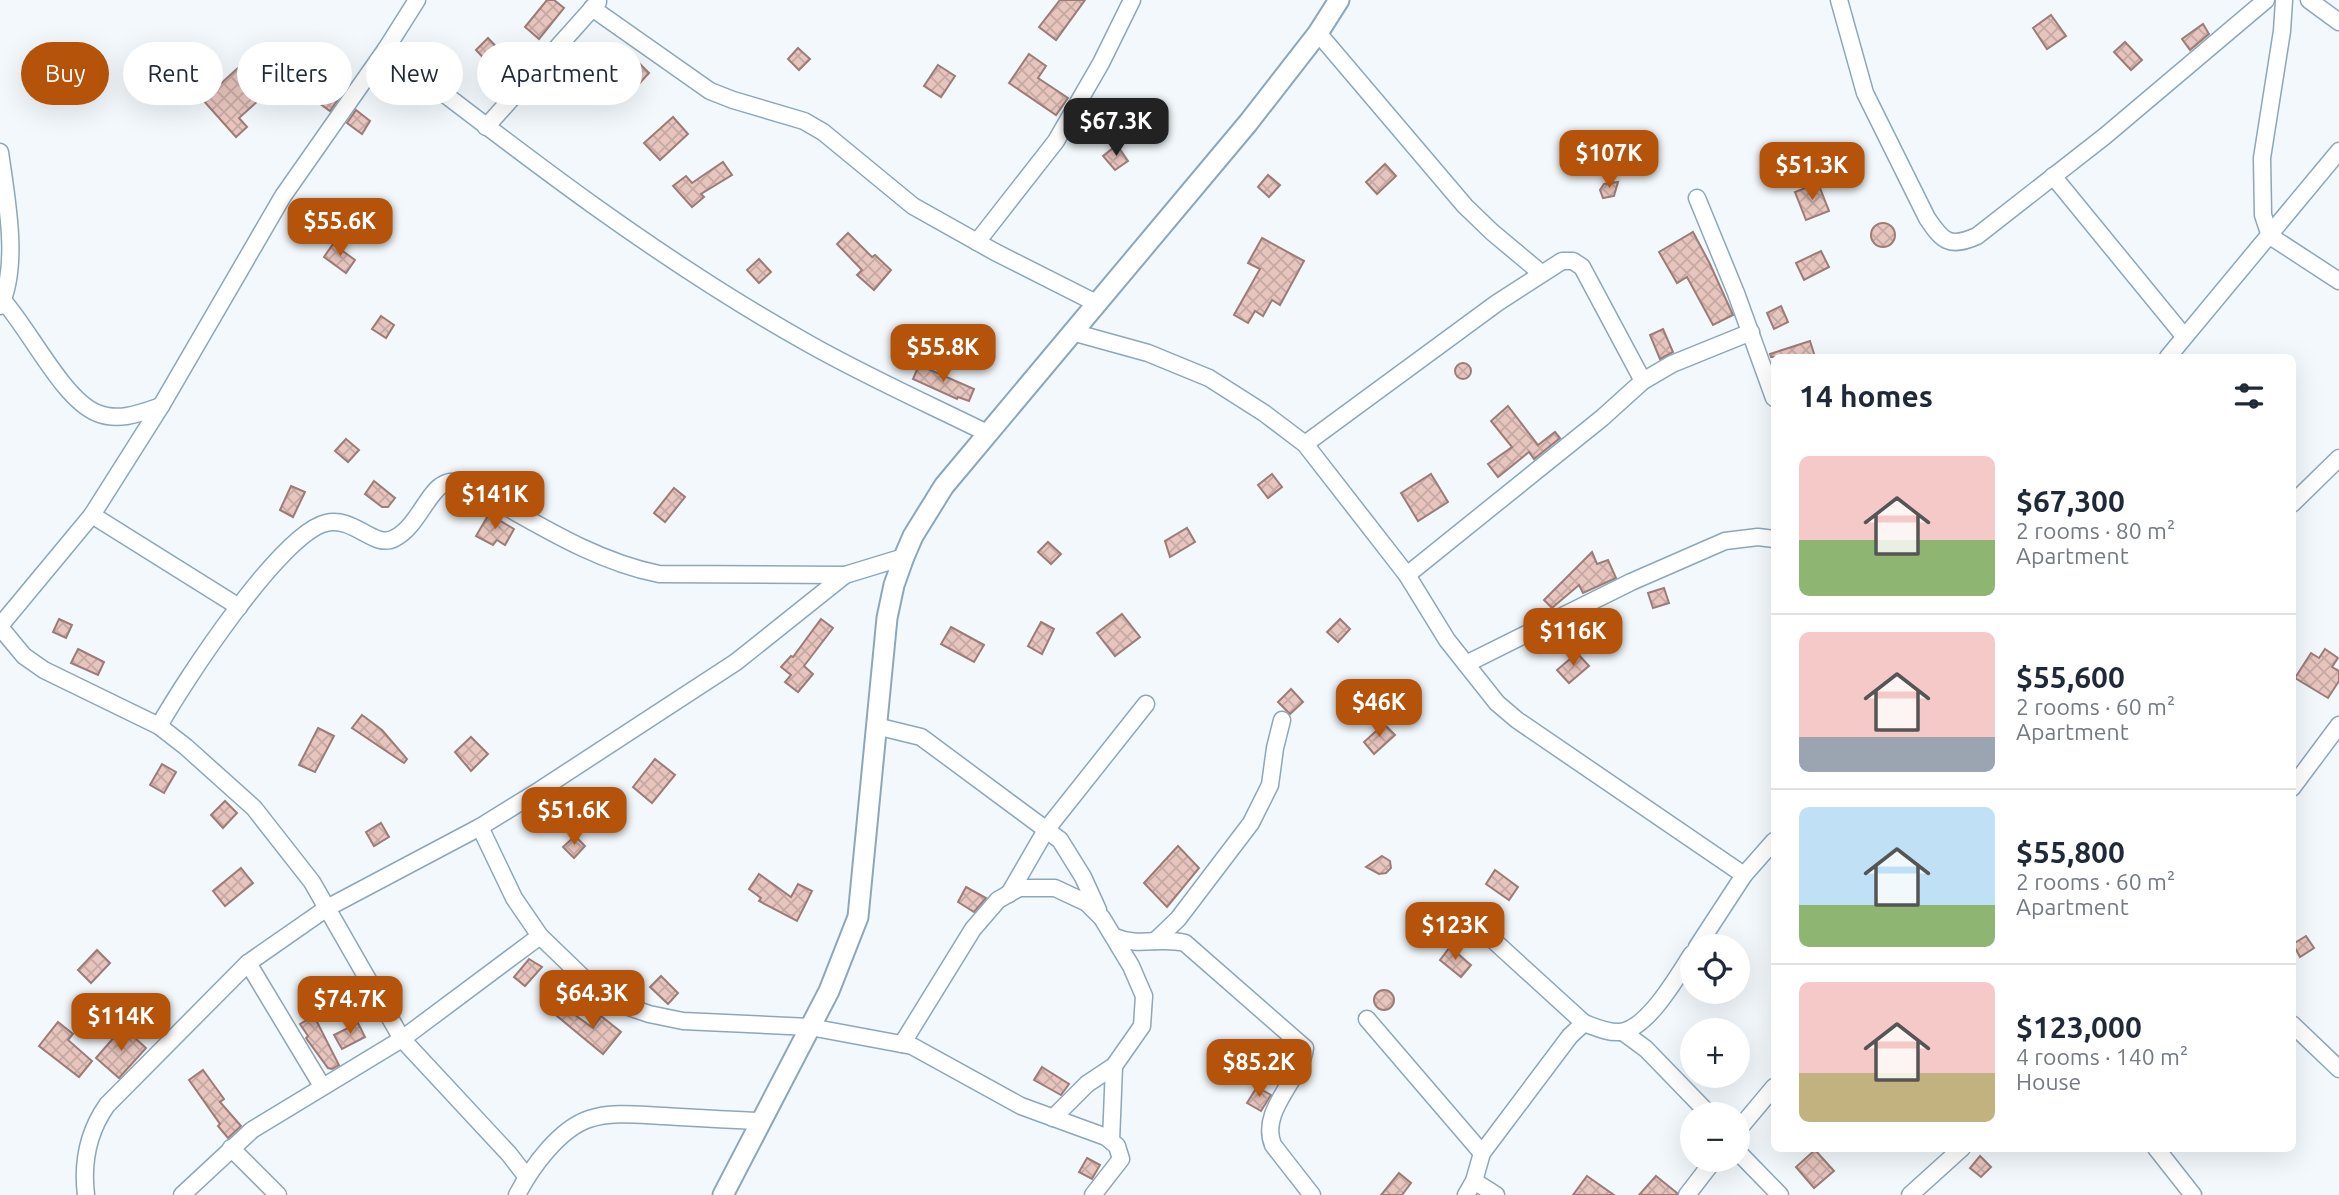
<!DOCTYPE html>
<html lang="en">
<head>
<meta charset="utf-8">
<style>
  :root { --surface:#fff; --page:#f2f2f3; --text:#1f2937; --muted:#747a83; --line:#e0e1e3; --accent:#b45309 }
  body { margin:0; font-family:Ubuntu,sans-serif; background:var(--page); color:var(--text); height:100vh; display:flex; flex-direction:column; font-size:26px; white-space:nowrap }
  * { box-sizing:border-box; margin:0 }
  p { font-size:23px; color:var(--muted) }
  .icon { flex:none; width:38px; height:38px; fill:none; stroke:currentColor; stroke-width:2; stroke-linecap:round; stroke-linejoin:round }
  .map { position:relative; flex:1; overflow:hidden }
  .drawer { position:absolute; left:1771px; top:354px; width:525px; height:798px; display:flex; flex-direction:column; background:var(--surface); border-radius:10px; box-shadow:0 7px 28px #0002 }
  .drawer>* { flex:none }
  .guide { position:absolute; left:21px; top:42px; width:665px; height:63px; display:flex; gap:14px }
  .tools { position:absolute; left:1680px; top:934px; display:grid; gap:14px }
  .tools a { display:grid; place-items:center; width:70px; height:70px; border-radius:50%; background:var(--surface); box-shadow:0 7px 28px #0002; font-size:35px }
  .price { position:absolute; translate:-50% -60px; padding:0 16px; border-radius:14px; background:var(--accent); color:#fff; font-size:23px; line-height:46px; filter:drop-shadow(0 2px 4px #0008) }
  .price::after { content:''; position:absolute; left:50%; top:42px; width:21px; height:16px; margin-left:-10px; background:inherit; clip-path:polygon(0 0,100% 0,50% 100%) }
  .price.current { background:#222; color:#fff }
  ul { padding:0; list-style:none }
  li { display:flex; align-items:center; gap:21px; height:175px; padding:0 28px }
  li+li { border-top:2px solid var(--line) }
  li span { display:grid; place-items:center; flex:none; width:196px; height:140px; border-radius:10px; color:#555 }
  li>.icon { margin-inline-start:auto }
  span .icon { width:84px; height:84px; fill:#fffc; stroke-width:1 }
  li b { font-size:30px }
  h2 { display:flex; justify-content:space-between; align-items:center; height:84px; padding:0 28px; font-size:30px }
  .tag { padding:0 24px; border-radius:32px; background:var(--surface); box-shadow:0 7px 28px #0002; font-size:24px; line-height:63px }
  .tag.current { background:var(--accent); color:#fff }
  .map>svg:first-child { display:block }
  .building { fill:url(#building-cross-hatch); stroke:#9d7c76; stroke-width:2 }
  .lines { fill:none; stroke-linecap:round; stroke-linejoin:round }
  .minor-casing { stroke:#8ca7bb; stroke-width:19 }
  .tertiary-casing { stroke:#8ca7bb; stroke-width:23 }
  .minor { stroke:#fff; stroke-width:16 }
  .tertiary { stroke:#fff; stroke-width:19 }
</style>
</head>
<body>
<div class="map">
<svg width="2339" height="1195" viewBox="0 0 2339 1195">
  <defs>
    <pattern id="building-cross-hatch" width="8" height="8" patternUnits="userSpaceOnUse" patternTransform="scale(1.75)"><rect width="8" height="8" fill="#e7c4bd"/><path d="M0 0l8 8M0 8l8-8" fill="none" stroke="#c5a8a2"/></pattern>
  </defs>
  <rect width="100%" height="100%" fill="#f2f8fc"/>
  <g class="building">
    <path d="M547,0H554L564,8L539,39L525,27Z"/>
    <path d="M1060,0H1085L1056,40L1039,27Z"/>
    <path d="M2051,15L2066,36L2047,49L2033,28Z"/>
    <path d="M2203,24L2209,34L2190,50L2182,39Z"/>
    <path d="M488,38L505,56L493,68L476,50Z"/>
    <path d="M2125,42L2142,60L2131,70L2114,52Z"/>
    <path d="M798,48L810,59L799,70L788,59Z"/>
    <path d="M253,54L281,80L239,118L247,127L236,137L203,100Z"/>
    <path d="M1029,54L1046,66L1038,78L1068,98L1056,115L1009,83Z"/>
    <path d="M633,57L649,73L636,87L619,71Z"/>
    <path d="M938,65L955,76L941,97L924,86Z"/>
    <path d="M328,90L339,98L330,111L319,103Z"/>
    <path d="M356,110L370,121L362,134L347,123Z"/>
    <path d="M673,117L688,134L660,160L644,143Z"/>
    <path d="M1117,145L1128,161L1115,170L1103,156Z"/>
    <path d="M723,162L732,175L701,194L704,197L692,207L673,186L686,176L692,183Z"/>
    <path d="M1385,164L1396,176L1377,194L1366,182Z"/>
    <path d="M1268,175L1280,185L1269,197L1258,187Z"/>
    <path d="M1618,182L1614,196L1603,198L1600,190L1604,184Z"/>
    <path d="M1818,183L1829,211L1806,220L1795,192Z"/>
    <circle cx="1883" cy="235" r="12"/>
    <path d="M1693,232L1710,264L1733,315L1713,325L1687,277L1677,283L1659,252Z"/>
    <path d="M848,233L872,257L875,255L891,270L874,290L857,275L862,270L837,244Z"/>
    <path d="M1262,238L1304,261L1280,305L1272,300L1263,316L1255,311L1248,323L1234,315L1260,269L1248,263Z"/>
    <path d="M333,244L355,260L346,273L324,257Z"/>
    <path d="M1821,251L1829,267L1804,280L1796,263Z"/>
    <path d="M759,259L771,272L759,283L747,270Z"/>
    <path d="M1781,306L1788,322L1774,329L1767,313Z"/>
    <path d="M381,316L394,325L386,338L372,329Z"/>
    <path d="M1663,329L1673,352L1660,359L1650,335Z"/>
    <path d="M1810,341L1815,357H1771L1770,354Z"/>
    <circle cx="1463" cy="371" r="8"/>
    <path d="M919,365L974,389L969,401L958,397L957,399L913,379Z"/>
    <path d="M1508,406L1538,445L1555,432L1560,438L1534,459L1529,452L1498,477L1488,464L1512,447L1491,421Z"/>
    <path d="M346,439L359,450L348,462L335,451Z"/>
    <path d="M1272,474L1282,487L1268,498L1258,485Z"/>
    <path d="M1431,474L1448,502L1418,521L1401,493Z"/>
    <path d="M374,481L395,498L388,507H382L365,494Z"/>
    <path d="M291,486L305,492L293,517L280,510Z"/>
    <path d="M674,488L685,497L665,522L654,513Z"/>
    <path d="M489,514L514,529L505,545L497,540L493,545L476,536Z"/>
    <path d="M1187,528L1195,542L1170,557L1165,541Z"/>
    <path d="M1048,542L1061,554L1051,564L1038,552Z"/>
    <path d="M1592,552L1597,564L1608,560L1616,578L1583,593L1579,585L1552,608L1544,600Z"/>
    <path d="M1664,588L1669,603L1653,608L1648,593Z"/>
    <path d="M1122,614L1140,637L1115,656L1097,633Z"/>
    <path d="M59,619L72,625L66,638L53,632Z"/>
    <path d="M821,619L833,628L804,666L813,674L798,692L785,682L791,675L781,667L791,656L793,657Z"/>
    <path d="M1340,619L1350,629L1338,642L1327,632Z"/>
    <path d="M1041,622L1054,629L1042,654L1028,646Z"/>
    <path d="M951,627L984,645L974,662L941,644Z"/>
    <path d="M78,649L104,662L98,675L71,663Z"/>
    <path d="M2325,649L2338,658L2332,667L2339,671V681L2328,698L2295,678L2311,653L2319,658Z"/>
    <path d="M1577,653L1589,666L1569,683L1557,670Z"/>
    <path d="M1291,689L1303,702L1290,714L1278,702Z"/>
    <path d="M362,715L382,730L407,759L404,763L352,728Z"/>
    <path d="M1384,724L1395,735L1374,754L1364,742Z"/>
    <path d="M318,728L334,736L315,772L299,765Z"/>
    <path d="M471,737L488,754L471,771L455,752Z"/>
    <path d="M655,759L675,775L652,803L633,787Z"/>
    <path d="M162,764L176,772L164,793L150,785Z"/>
    <path d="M225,801L237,813L223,828L211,815Z"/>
    <path d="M381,823L389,837L374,846L366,832Z"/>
    <path d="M575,836L585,846L574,858L563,847Z"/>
    <path d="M1178,846L1199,868L1167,907L1144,883Z"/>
    <path d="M1382,856L1390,861L1391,868L1386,873L1379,874L1366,867Z"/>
    <path d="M241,868L253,883L225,906L213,891Z"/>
    <path d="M1495,870L1518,887L1509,900L1486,884Z"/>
    <path d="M759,874L791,897L798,884L812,891L797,921L759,901L761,898L749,889Z"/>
    <path d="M966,887L986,898L974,912L958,902Z"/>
    <path d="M2306,936L2314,948L2300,957L2293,944Z"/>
    <path d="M1450,947L1471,965L1461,977L1440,960Z"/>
    <path d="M97,950L110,963L91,983L78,970Z"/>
    <path d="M529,959L542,967L525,986L514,977Z"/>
    <path d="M661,976L678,993L668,1004L650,987Z"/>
    <circle cx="1384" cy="1000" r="10"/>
    <path d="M564,1007L593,1028L601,1016L621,1032L603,1054L557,1016Z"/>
    <path d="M314,1016L339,1065L332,1069L328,1068L306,1038L308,1036L300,1024Z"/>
    <path d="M58,1022L73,1034L68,1040L92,1061L79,1077L39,1046Z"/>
    <path d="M358,1023L365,1037L342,1049L334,1035Z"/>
    <path d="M123,1027L146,1048L119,1078L96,1058Z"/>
    <path d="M1042,1067L1069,1084L1061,1095L1034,1080Z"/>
    <path d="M203,1070L224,1099L220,1102L241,1126L228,1138L218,1126L220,1124L189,1080Z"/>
    <path d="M1257,1087L1271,1095L1261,1111L1247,1103Z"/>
    <path d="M1815,1150L1834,1171L1814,1188L1796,1167Z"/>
    <path d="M1980,1156L1991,1167L1981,1177L1970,1168Z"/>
    <path d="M1087,1158L1100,1165L1092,1179L1079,1172Z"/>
    <path d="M1399,1173L1411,1183L1402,1195H1381Z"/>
    <path d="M1587,1176L1614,1195H1573Z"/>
    <path d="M1656,1176L1677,1193V1195H1639Z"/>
  </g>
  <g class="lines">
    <defs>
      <g id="minor">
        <path d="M1839,0L1865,93L1927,218C1943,242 1950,248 1977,236L2105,136L2266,0"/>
        <path d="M2284,0L2282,31L2262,158L2263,215L2270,236L2339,281"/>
        <path d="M2309,0L2339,22"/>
        <path d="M592,8L710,91L733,100L804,121L823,132L913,206L995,252L1096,303"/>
        <path d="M1318,33L1465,206L1492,232L1541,273"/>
        <path d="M386,49C523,155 660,261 811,345C868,377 928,404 987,433"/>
        <path d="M486,127L598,2"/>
        <path d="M0,152C6,196 20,265 0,306"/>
        <path d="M2053,176L2184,336"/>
        <path d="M1697,198L1736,293L1774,398"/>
        <path d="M977,242L1056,141L1101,63L1132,0"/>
        <path d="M0,297C28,326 62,399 97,413C118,422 141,413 161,406"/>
        <path d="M1072,332L1148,353L1209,378L1264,413L1305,444L1407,575L1447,640L1466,664L1497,703L1517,720L1744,875"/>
        <path d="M2168,357L2339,151"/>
        <path d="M1305,444L1497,303L1562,261H1573L1582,267L1643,381"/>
        <path d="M2292,504L2339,458"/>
        <path d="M92,515L239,607"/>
        <path d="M1407,575L1602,418L1643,381L1672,364L1751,332"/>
        <path d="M0,626L92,515L161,406L283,196L386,49L417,0"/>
        <path d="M0,627L24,656L44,670L159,726L186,747L254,808L312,882L402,1039L509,1154L526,1176"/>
        <path d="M1466,664L1631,582L1725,541L1758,537L1774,539"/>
        <path d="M159,726C183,683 281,533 326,523C355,516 374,550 395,538C417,527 428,491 444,484C451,480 458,482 465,484C527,517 589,560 659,574L845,575L904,557"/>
        <path d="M876,726L921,737L1060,840L1083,877L1098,910"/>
        <path d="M2292,788L2339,725"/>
        <path d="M1009,894L1046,830L1146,704"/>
        <path d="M1481,929L1584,1023"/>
        <path d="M540,936L596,990L623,1005L649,1014L683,1021L810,1027L912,1046L1021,1106L1106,1137L1117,1146L1121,1159L1093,1195"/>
        <path d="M1115,937C1137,947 1161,937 1185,943L1305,1048C1301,1080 1259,1110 1273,1145L1312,1195"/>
        <path d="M1155,941L1178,919L1251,823L1270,785L1275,748L1282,720"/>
        <path d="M1697,947L1744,875L1774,841"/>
        <path d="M248,963L322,1086"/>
        <path d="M1367,1019L1482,1153"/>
        <path d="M2292,1024L2339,1069"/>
        <path d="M1623,1032L1646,1049L1710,1115"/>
        <path d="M902,1044L973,929L998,900L1019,888H1055L1087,903L1102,918L1131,966L1144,996L1142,1026L1114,1066L1111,1141"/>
        <path d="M1053,1118L1087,1084L1114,1066"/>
        <path d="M1738,1130L1774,1087"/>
        <path d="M231,1148L278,1195"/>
        <path d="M2156,1148L2193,1195"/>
        <path d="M1738,1152L1780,1195"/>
        <path d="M1474,1181L1496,1195"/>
        <path d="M86,1195C82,1162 88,1132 107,1105L248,963L327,908L480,827L540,790L736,662L845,575"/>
        <path d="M182,1195L252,1130L402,1039L540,936L514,898L480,827"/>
        <path d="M517,1195C531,1168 559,1129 589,1119C612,1111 640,1115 664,1116C696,1118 728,1120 760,1121"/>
        <path d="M1466,1195L1474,1181L1482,1153L1570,1036L1584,1023C1595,1027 1608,1033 1620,1032C1648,1029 1678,975 1692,954"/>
        <path d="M1687,1195L1714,1160"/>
        <path d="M1910,1195L1962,1148"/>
      </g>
      <path id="tertiary" d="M723,1195L829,991L858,917L887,618L894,585L904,557L913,536L944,486L1248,123L1318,33L1339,0"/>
    </defs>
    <use href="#minor" class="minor-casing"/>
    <use href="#tertiary" class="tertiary-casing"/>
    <use href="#minor" class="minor"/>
    <use href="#tertiary" class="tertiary"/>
  </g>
</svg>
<div class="tools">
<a><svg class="icon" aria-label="locate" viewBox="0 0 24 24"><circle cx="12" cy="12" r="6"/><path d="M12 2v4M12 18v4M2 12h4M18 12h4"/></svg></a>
<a>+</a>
<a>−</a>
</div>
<b class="price current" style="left:1116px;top:158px">$67.3K</b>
<b class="price" style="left:1609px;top:190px">$107K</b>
<b class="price" style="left:1812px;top:202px">$51.3K</b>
<b class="price" style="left:340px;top:258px">$55.6K</b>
<b class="price" style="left:943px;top:384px">$55.8K</b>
<b class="price" style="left:495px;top:531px">$141K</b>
<b class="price" style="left:1573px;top:668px">$116K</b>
<b class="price" style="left:1379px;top:739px">$46K</b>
<b class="price" style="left:574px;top:847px">$51.6K</b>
<b class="price" style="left:1455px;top:962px">$123K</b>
<b class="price" style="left:592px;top:1030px">$64.3K</b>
<b class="price" style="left:350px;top:1036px">$74.7K</b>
<b class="price" style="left:121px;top:1053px">$114K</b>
<b class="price" style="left:1259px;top:1099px">$85.2K</b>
<div class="guide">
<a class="tag current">Buy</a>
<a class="tag">Rent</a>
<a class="tag">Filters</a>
<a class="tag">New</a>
<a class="tag">Apartment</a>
</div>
<section class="drawer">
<h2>14 homes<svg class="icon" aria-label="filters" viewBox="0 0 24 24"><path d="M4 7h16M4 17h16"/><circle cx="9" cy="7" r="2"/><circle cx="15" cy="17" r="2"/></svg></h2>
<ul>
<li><span style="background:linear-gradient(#f6c9c9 60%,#8fb573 0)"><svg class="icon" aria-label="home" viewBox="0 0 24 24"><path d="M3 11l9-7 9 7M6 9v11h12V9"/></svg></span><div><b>$67,300</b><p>2 rooms · 80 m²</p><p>Apartment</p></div></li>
<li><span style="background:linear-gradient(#f6c9c9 75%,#9aa5b1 0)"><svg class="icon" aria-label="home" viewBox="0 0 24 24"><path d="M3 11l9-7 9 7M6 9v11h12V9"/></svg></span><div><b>$55,600</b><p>2 rooms · 60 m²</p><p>Apartment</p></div></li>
<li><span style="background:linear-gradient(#bfe0f5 70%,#8fb573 0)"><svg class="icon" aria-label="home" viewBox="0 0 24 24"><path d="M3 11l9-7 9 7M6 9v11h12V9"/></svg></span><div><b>$55,800</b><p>2 rooms · 60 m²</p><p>Apartment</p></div></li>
<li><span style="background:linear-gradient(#f6c9c9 65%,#c2b280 0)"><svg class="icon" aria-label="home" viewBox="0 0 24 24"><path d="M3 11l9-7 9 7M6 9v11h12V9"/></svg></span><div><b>$123,000</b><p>4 rooms · 140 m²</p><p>House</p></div></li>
</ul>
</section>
</div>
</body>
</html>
